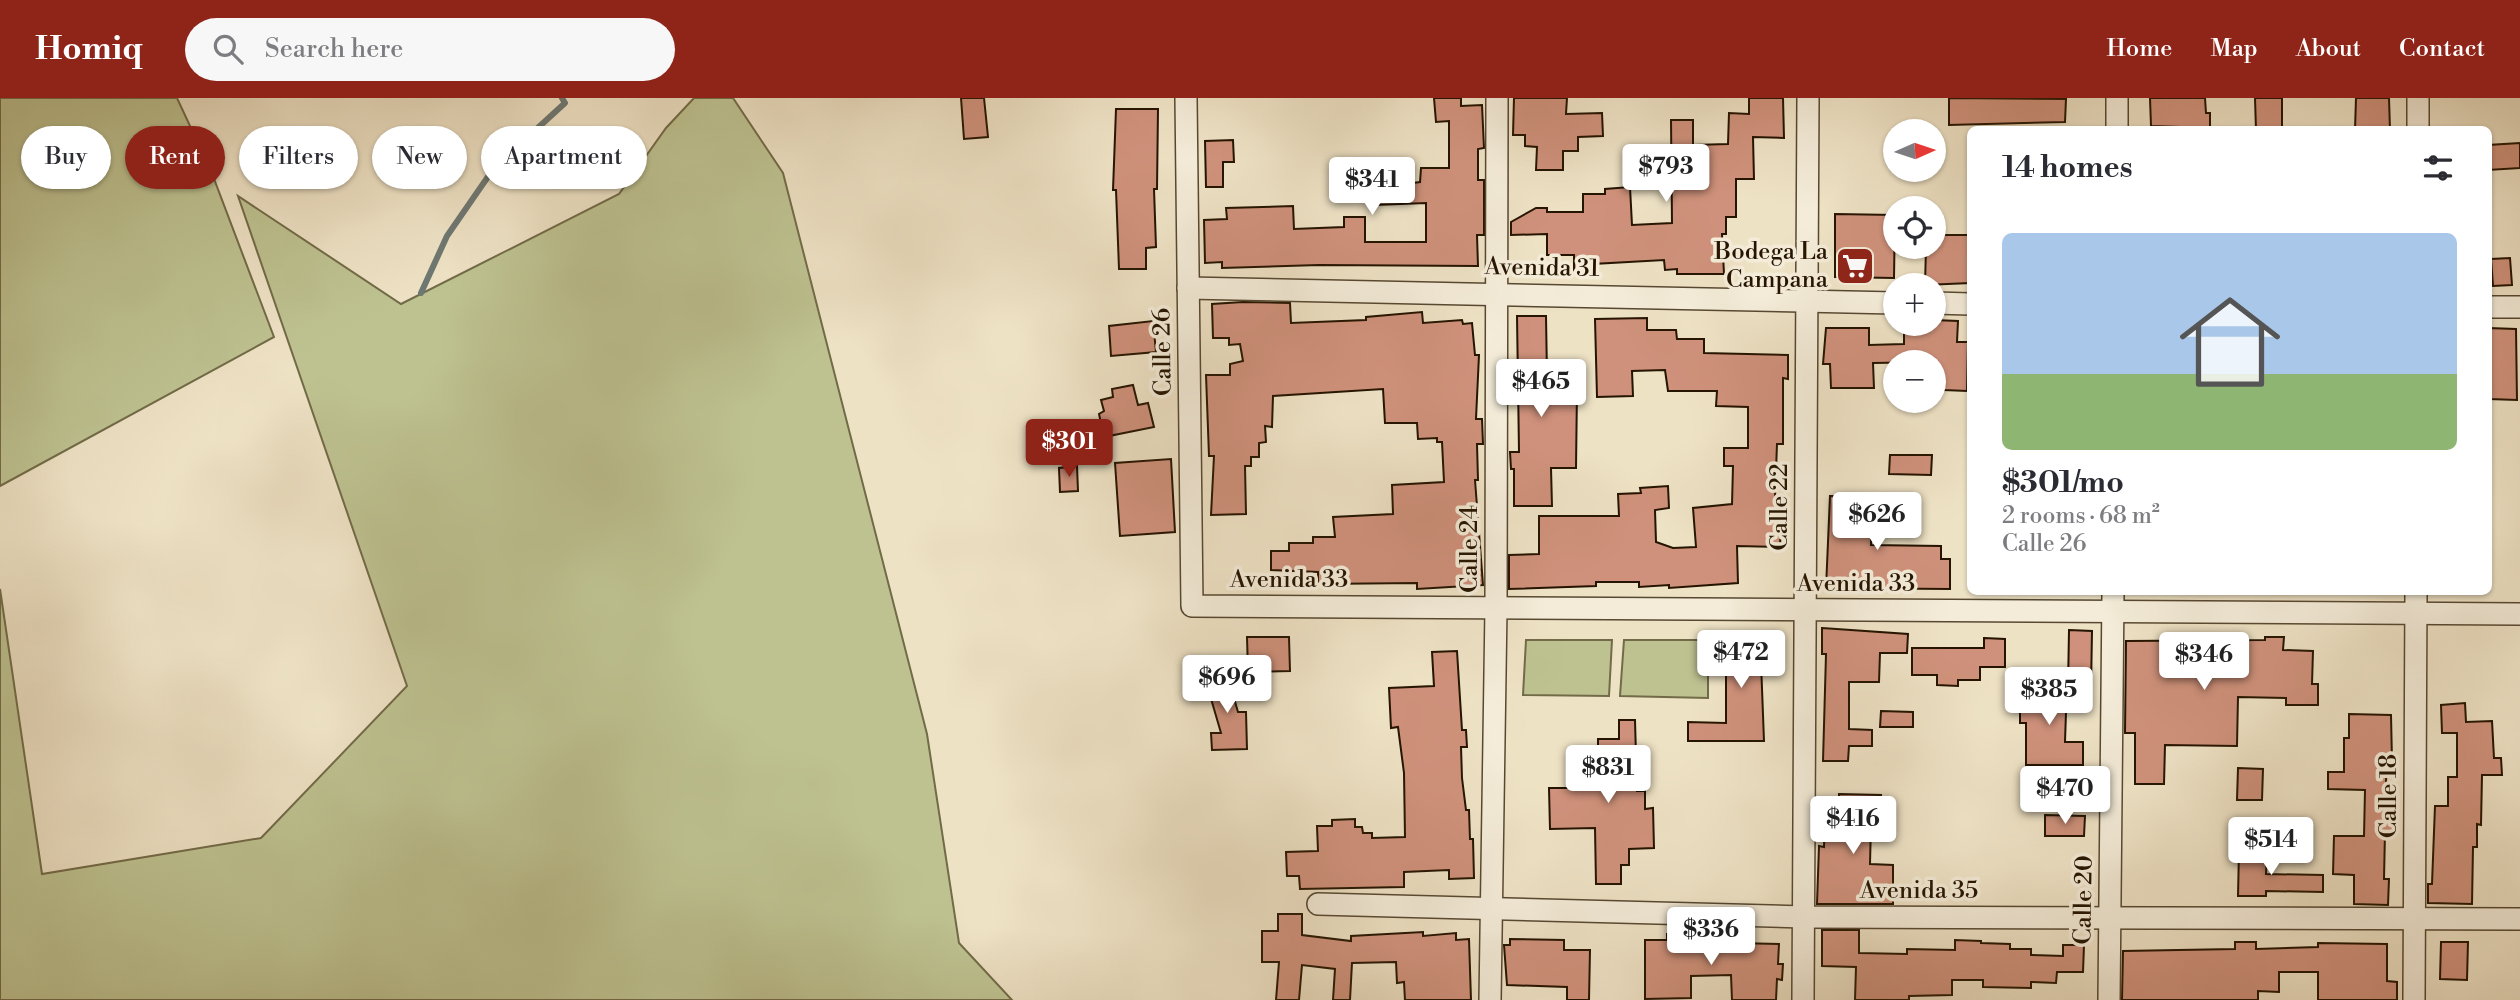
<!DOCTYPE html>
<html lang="en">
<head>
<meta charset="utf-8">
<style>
  :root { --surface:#fff; --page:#f7f7f7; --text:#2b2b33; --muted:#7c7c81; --accent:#8f2418 }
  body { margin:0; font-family:"Libre Bodoni",serif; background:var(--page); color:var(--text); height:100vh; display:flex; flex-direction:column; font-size:26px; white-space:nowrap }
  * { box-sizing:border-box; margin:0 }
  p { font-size:23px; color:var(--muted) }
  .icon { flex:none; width:38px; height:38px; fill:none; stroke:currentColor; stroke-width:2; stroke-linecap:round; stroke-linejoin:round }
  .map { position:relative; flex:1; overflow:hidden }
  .sheet { position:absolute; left:1967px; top:28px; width:525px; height:469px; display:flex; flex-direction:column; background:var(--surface); border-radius:10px; box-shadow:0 2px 5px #0004 }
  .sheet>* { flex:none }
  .banner { position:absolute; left:21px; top:28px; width:665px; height:63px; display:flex; gap:14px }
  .needle { width:46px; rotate:87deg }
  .controls { position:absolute; left:1883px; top:21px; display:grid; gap:14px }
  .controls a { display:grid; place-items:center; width:63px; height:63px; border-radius:50%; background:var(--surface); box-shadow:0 2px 5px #0004; font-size:35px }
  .price { position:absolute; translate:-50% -60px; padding:0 16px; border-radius:7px; background:#fff; color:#222; font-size:23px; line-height:46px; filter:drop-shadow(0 2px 4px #0008) }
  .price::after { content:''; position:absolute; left:50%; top:42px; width:21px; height:16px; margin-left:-10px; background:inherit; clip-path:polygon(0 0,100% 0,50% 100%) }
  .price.current { background:var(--accent); color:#fff }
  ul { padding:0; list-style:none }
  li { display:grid; align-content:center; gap:14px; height:371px; padding:0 35px }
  li span { display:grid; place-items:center; height:217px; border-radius:10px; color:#555 }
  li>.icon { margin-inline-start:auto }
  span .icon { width:126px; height:126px; fill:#fffc; stroke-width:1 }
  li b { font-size:30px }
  h2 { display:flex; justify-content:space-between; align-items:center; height:84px; padding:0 35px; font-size:30px }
  .chip { padding:0 24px; border-radius:32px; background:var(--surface); box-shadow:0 2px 5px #0004; font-size:24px; line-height:63px }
  .chip.current { background:var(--accent); color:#fff }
  header { display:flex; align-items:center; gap:42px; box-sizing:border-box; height:98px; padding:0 35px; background:var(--accent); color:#fff }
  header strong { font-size:33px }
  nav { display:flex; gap:38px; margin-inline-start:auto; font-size:24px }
  .search { width:490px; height:63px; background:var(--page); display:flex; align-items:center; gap:18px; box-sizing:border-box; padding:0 24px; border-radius:38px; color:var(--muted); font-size:26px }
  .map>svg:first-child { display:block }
  .green { fill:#bec291; stroke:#726b48; stroke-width:2 }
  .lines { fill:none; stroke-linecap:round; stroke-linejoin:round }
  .stream { stroke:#6e7872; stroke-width:6 }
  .building { fill:#cf917b; stroke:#251400; stroke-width:2 }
  .street-casing { stroke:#574831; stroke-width:24 }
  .street { stroke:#f4ecd9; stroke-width:21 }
  .labels { text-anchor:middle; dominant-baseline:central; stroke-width:7; stroke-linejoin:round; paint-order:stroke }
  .poi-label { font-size:24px; fill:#251400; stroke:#f4ecd9; text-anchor:end }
  .street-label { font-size:24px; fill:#251400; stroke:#f4ecd9 }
</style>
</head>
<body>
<header>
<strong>Homiq</strong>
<div class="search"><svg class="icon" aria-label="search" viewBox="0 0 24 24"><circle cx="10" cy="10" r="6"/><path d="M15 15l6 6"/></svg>Search here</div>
<nav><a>Home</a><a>Map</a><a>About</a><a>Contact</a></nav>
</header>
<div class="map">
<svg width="2520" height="902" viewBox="0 0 2520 902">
  <rect width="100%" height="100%" fill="#eee2c5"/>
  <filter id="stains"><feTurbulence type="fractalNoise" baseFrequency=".00286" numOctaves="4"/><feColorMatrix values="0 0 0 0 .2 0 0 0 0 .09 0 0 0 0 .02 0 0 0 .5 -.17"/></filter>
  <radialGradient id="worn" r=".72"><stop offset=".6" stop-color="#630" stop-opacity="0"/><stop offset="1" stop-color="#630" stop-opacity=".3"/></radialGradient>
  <g class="green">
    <path d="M0,0H177L211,73L274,239L0,388Z"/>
    <path d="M694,0H733L783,75L927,636L959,845L1012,902H0V491L42,776L261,740L407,588L238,98L401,206L619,96L666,30Z"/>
    <path d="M1526,542H1612L1609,598L1523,597Z"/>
    <path d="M1624,542H1708V600L1620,598Z"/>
  </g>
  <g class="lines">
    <path class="stream" d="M421,195L447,138L494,70L565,5L562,0"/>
  </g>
  <g class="building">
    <path d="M961,0H984L988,39L964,41Z"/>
    <path d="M1434,0H1461V8L1482,7L1484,50L1478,51V82H1484V137H1477L1478,168L1319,167L1222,170V164L1205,165L1204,122L1227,121L1226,110L1293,108L1294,131L1344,129V119H1365V144H1426V105L1375,107L1374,92L1413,90L1412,85L1420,84L1421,70H1449V23L1436,24Z"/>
    <path d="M1514,0H1567L1566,16L1602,15L1603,38L1578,39V53H1563V72H1536L1537,49L1525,48V37H1513Z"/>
    <path d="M1749,0H1783L1784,40L1753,39L1754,81H1736V119H1726V136H1722L1724,176H1677V171L1665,172L1664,162L1593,166V175H1574V157H1547V136L1511,137V124L1536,110H1547V114H1583V96H1605V91L1630,89L1632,127L1672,125L1671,22H1693V47L1728,46L1729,15L1749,16Z"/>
    <path d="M1949,0L2066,1L2065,24L1949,27Z"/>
    <path d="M2150,0H2205L2206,15H2210V30L2151,28Z"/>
    <path d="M2255,0H2282V32H2256Z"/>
    <path d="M2356,0H2389L2390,32H2355Z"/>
    <path d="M1116,11H1158L1157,91H1154L1156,149L1146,150V171H1119L1116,92H1113Z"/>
    <path d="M1233,42L1234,64H1223V89H1206L1205,43Z"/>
    <path d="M2520,45V70L2488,72V47Z"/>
    <path d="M1835,116L1895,117L1894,180L1835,179Z"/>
    <path d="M1934,137H1970V185L1925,187L1926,149H1934Z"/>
    <path d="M2510,160L2512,187L2493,188L2491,161Z"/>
    <path d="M1243,204L1290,205L1291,225L1366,222V219L1422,214L1423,225L1462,222L1463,226L1472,225L1475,257H1479L1476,321H1482L1483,346H1477L1478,382H1475L1483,487L1417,491V485L1318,486V474L1271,472V453H1289V445H1313V439H1335L1333,419L1393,416L1392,387L1444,384L1442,344H1437V340L1418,341L1417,325H1385L1383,291L1273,298L1272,329L1265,328L1266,344L1259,345V359H1251V368H1245L1246,416L1211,417L1214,358H1209L1206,277H1230V266L1243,263L1240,246L1229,247V240H1213L1212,206Z"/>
    <path d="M1517,218H1546L1547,278H1558L1559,292L1577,291L1576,370H1551L1552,408H1514V371H1511L1510,354H1519Z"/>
    <path d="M1647,220V232H1676L1677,241H1704V255L1788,257V281L1783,280V346H1777L1775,399H1787V419H1781L1780,449L1737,448L1738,485L1669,490V487L1639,489V484H1596V488L1509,491V457L1539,456V418H1619L1618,396L1641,395L1640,390L1668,388L1669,410L1655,412L1656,444L1673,450L1696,449L1693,410L1732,406L1733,368H1724V350H1748V309L1716,308L1717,293H1668L1665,272L1632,273L1633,298L1597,299L1595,221Z"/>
    <path d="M1934,222L1958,223L1957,244H1968L1967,293L1944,292V276H1934V264L1873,265L1874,290H1831L1830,266H1823L1826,230H1869V247L1904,246V231H1932Z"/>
    <path d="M1153,223L1156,254L1111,258L1109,228Z"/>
    <path d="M2488,230L2516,231L2517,302L2489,301Z"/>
    <path d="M1133,287L1138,307L1148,305L1154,329L1104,339L1099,316L1104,313L1101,302L1113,299L1112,291Z"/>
    <path d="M1890,357H1932L1931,377L1889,376Z"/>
    <path d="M1171,361L1175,434L1120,438L1115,365Z"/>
    <path d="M1077,368L1078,393L1060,394L1059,370Z"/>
    <path d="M1830,398L1889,399V416H1871V447L1941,448V461H1950V491L1826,490Z"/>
    <path d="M1822,530L1908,536L1907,555H1880L1879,584H1849V631L1872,632V648H1849L1848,663H1823L1826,556H1822Z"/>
    <path d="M2069,532L2092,533L2091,591L2068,590Z"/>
    <path d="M1742,533H1775L1776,564H1761L1764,643H1688V624L1726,625V538H1742Z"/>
    <path d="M1247,539H1289L1290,573L1248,574Z"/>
    <path d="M2265,539H2284L2283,552L2313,553L2312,586H2318V607H2286V600L2238,599L2237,648L2165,647L2164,686H2135V635H2125L2126,543L2265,542Z"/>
    <path d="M1984,540L2005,541V569H1980V582H1958V588L1937,587V577H1912V550H1984Z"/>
    <path d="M1457,553L1462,632H1466L1467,649H1461L1462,680L1466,712H1469L1470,741H1473L1474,780L1449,781V772L1404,774V789L1300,791L1299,778H1287L1286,754L1318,753L1317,728H1332V722L1355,721V729H1362L1363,735H1372V740L1405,739L1404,675L1398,629L1391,630L1389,590L1434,588L1432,554Z"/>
    <path d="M1226,573L1238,614H1246L1247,651L1212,652L1211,635H1221L1205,580Z"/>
    <path d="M2032,584L2067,585L2065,644H2083V667H2026V625H2020V602H2032Z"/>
    <path d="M2465,605L2466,624L2492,623L2494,660H2501L2502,677H2482L2481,727L2477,726V749H2473L2472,806L2428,805V786H2432L2435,708H2448V679H2457V635H2442L2441,607Z"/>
    <path d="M1881,613L1913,614V629H1880Z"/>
    <path d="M2349,616L2391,617L2392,663H2387L2385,705H2396V734H2385L2384,781H2389L2388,807L2354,806V777L2333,776L2334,738H2364L2365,692L2328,691V674H2344V640H2349Z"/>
    <path d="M1619,622H1635L1637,693H1645V711L1653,710L1654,750L1629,751V767H1621V786H1596L1595,730L1550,731L1549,690H1583V672H1591V655H1598V641H1619Z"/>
    <path d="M2238,670L2263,671L2262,702H2237Z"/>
    <path d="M1839,696L1881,697V726H1871L1870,766L1893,767V806H1817L1819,748L1824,749L1825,715H1839Z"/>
    <path d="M2045,717L2085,718L2084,738H2045Z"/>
    <path d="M2239,752H2267L2266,776L2323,777V794L2266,793V798H2238Z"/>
    <path d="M1278,816H1302V837L1351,843V838L1423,834V838L1456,835V842L1469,841L1471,902H1405L1404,884L1397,885L1396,864L1352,865L1350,902H1333L1335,871L1302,867L1299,902H1276L1279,864H1262V833H1278Z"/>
    <path d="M1822,832H1859V855L1907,856V851L1955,852V842L1981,843V845L2010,846V851H2031V857L2063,858V847H2084L2083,874H2057L2056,885L2031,884V890L1983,889V882H1952V897L1909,898V902H1855L1856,869L1822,868Z"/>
    <path d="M1693,835V844L1779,846L1778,866H1783L1782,882L1777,881L1776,902H1732L1731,877L1691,878V900L1645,901V842H1667V836Z"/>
    <path d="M1510,841L1564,842V852H1590L1589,902H1567V889L1507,887L1504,847H1510Z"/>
    <path d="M2235,844H2256V851L2318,849V845L2387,846V883L2397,884V902H2318V874H2279V894L2258,893V902H2122L2123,853L2235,851Z"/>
    <path d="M2441,844H2468L2467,882L2440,881Z"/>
  </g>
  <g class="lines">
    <defs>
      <g id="street">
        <path d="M1186,0L1192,508L2520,516"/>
        <path d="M2117,32V0"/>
        <path d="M2418,32V0"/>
        <path d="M1188,190L1895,205"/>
        <path d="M1934,205L1970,206"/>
        <path d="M2488,209H2520"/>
        <path d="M1318,806L1804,819L2520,821"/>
        <path d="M1490,902L1496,510L1497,0"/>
        <path d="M1803,902L1808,0"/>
        <path d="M2109,902L2113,494"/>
        <path d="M2414,902L2416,494"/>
      </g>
    </defs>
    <use href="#street" class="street-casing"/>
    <use href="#street" class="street"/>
  </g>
  <defs>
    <symbol id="supermarket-square" viewBox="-11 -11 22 22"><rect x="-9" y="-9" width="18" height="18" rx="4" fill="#8f2418" stroke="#f4ecd9"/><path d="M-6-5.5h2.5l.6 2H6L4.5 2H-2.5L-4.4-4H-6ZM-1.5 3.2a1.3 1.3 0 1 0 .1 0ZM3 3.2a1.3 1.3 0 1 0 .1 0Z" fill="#fff"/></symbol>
  </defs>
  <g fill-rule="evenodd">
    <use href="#supermarket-square" x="1833" y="146" width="44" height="44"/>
  </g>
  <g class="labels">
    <g class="poi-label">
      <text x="1828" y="154">Bodega La<tspan x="1828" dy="28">Campana</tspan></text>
    </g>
    <g class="street-label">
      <text transform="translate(1542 170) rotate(1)">Avenida 31</text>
      <text transform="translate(1163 254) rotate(-91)">Calle 26</text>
      <text transform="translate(1780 409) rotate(-90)">Calle 22</text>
      <text transform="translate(1470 451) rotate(-90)">Calle 24</text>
      <text x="1289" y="482">Avenida 33</text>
      <text x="1856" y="486">Avenida 33</text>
      <text transform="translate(2389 698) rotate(-90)">Calle 18</text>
      <text x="1919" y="793">Avenida 35</text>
      <text transform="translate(2084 802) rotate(-89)">Calle 20</text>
    </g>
  </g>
  <rect width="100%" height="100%" filter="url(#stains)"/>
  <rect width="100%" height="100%" fill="url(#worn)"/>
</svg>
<div class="controls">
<a><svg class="needle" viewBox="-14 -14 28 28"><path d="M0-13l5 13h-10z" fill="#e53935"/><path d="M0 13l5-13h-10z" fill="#7c7c81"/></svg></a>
<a><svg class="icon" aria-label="locate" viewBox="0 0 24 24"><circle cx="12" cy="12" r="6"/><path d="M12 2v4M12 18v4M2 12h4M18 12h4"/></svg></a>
<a>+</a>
<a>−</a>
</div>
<b class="price" style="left:1666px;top:106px">$793</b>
<b class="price" style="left:1372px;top:119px">$341</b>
<b class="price" style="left:1541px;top:321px">$465</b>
<b class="price current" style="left:1069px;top:381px">$301</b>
<b class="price" style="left:1877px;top:454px">$626</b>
<b class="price" style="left:1741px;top:592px">$472</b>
<b class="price" style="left:2204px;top:594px">$346</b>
<b class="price" style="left:1227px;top:617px">$696</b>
<b class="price" style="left:2049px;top:629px">$385</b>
<b class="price" style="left:1608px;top:707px">$831</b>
<b class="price" style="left:2065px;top:728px">$470</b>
<b class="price" style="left:1853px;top:758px">$416</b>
<b class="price" style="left:2271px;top:779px">$514</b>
<b class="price" style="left:1711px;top:869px">$336</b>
<div class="banner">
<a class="chip">Buy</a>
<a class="chip current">Rent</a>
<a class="chip">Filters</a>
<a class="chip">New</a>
<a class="chip">Apartment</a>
</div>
<section class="sheet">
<h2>14 homes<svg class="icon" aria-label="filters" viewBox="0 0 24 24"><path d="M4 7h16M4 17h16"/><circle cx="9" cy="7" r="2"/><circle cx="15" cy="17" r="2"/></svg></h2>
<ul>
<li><span style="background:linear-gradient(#a9c7e8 65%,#8fb573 0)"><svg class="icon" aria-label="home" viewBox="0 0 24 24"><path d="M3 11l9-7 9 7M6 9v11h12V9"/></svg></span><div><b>$301/mo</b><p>2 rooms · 68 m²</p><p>Calle 26</p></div></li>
</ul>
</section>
</div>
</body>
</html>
